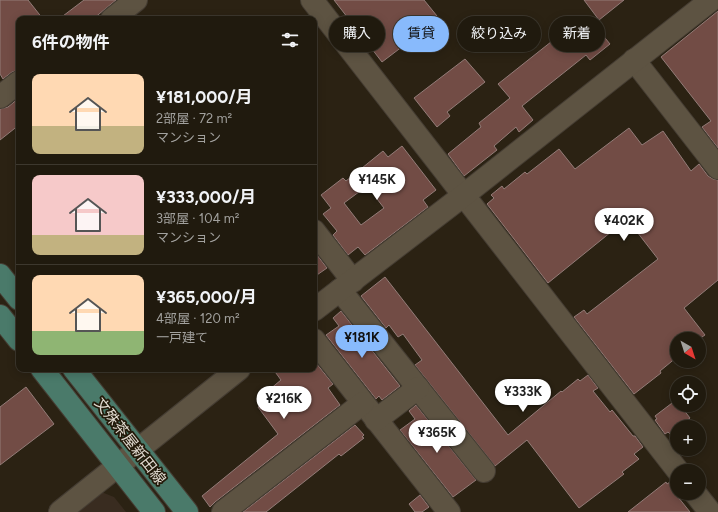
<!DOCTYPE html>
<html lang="ja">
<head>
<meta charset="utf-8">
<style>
  :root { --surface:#201a0e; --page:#2d271c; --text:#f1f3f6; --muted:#a2a19e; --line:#3d382e; --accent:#88bafc }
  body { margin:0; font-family:Figtree,"Noto Sans JP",sans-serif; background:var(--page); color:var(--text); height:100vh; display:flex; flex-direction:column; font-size:15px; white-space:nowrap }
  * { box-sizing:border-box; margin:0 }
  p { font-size:13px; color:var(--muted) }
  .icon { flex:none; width:22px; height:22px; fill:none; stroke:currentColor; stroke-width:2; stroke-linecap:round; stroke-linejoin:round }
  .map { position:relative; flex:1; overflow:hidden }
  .details { position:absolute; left:16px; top:16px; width:301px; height:356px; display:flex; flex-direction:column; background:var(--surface); border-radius:8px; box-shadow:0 2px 10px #0003,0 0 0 1px var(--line) }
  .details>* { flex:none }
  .hud { position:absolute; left:329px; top:16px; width:329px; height:36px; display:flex; gap:8px }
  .needle { width:26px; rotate:141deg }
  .buttons { position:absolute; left:670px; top:332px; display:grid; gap:8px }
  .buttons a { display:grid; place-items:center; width:36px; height:36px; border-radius:50%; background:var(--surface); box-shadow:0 2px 10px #0003,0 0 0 1px var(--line); font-size:20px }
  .price { position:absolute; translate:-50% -34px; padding:0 9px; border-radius:14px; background:#fff; color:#222; font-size:13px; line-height:26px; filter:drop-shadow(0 1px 2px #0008) }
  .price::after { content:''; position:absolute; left:50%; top:24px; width:12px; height:9px; margin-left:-6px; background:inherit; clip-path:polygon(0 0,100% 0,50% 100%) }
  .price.current { background:var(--accent); color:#111 }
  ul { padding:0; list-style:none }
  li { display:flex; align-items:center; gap:12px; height:100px; padding:0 16px }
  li+li { border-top:1px solid var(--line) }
  li span { display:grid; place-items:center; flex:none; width:112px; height:80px; border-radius:8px; color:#555 }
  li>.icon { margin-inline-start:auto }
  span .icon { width:48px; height:48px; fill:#fffc; stroke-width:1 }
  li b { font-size:17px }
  h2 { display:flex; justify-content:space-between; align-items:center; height:48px; padding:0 16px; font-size:17px }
  .chip { padding:0 14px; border-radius:18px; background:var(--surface); box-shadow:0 2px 10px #0003,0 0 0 1px var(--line); font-size:14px; line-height:36px }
  .chip.current { background:var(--accent); color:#111 }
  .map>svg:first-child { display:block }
  .education { fill:#392c20 }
  .building { fill:#724c45; stroke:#937c78; fill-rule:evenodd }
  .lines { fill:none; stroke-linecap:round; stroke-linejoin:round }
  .minor-casing { stroke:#453d33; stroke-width:24 }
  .major-casing { stroke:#453d33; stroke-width:24 }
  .minor { stroke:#5d5342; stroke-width:22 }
  .major { stroke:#4a7a6a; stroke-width:22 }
  .labels { text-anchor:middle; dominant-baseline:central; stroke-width:3.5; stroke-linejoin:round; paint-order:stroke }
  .street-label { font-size:15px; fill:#e0dad0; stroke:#221909 }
</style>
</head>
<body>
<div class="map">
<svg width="718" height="512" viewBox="0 0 718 512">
  <rect width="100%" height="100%" fill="#2b2213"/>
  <path class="education" d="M99,491L114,497L126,512H71Z"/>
  <g class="building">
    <path d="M0,0H28L43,19H19V70L12,72L3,79L0,74Z"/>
    <path d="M84,0H116L93,19H59Z"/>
    <path d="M334,0H424L437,16L409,37L411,40L382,62Z"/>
    <path d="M584,0H624L599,20Z"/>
    <path d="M718,11V148L702,127L711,121L661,57Z"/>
    <path d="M588,17L610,44L590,60L586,55L522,106L533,120L519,132L516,127L494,146L497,150L464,176L448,154L481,127L479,123L510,98L498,84L566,30L568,33Z"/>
    <path d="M465,59L485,82L447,112L450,116L437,127L414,98Z"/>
    <path d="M19,98V125L0,140V109L8,107Z"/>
    <path d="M629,128L642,145L663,131L691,171L699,164L708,176L713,179L718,180V280L684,308L705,335L699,339H677V357L660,371L661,373L634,394L574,317L584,310L587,314L658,259L627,219L548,283L487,204L494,198L491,195L502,186L504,189L525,172L527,174L559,149L575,169Z"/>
    <path d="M402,146L436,190L423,200L428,207L365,255L358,247L348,255L333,235L337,231L323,214L331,208L321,195L343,178L346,181L383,151L388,157ZM367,186L384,208L361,225L344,203Z"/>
    <path d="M314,251L327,268L314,277Z"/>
    <path d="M385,277L508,435L561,391L562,392L578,379L580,381L588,375L598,388L593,391L610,412L612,410L633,436H635L643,447L634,454L639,459L622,472L624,474L579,508L527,440L495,466L415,365L422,360L403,334L398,337L389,325L386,328L361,296Z"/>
    <path d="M341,311L400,386L382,400L379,396L376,399L326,335L339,326L333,318Z"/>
    <path d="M316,363L333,384L328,388L340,405L215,502L210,507L202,496L278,434L258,407L262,404L261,402L271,393L269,390L281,380L273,369H314V365Z"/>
    <path d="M26,387L54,424L0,465V407Z"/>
    <path d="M676,400L677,405H680L690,418L670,434L668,432L665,434L655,420L657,419L655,416Z"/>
    <path d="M416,405L476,480L453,497L400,430L415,419L409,411Z"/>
    <path d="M355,425L364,435L362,437L364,438L341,456L339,454L266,512H243Z"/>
    <path d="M666,482L667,484L670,482L680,495L678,497L690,512H628Z"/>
    <path d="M420,495L429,507L422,512H415L409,504Z"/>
  </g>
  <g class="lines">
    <defs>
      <g id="minor">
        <path d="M312,0L678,471"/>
        <path d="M112,19L136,0"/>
        <path d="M634,60L718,168"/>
        <path d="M0,97L19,82"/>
        <path d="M314,231L353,281"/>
        <path d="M340,290L484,471"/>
        <path d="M314,310L464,195L711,0"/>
        <path d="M314,340L449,512"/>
        <path d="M376,420L418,388"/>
        <path d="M695,493L710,512"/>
        <path d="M60,512L239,369"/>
        <path d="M223,512L363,403"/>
      </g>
      <g id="major">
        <path d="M0,275L19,299"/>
        <path d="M0,316L19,340"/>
        <path d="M42,369L154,512"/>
        <path d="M74,369L187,512"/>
      </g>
    </defs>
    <use href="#minor" class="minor-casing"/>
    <use href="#major" class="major-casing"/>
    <use href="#minor" class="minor"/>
    <use href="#major" class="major"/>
  </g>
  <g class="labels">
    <g class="street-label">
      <text transform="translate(130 441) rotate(52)">文殊茶屋新田線</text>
    </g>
  </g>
</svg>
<div class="buttons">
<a><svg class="needle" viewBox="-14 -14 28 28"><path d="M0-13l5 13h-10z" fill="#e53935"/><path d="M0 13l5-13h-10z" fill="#a2a19e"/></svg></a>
<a><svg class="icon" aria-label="locate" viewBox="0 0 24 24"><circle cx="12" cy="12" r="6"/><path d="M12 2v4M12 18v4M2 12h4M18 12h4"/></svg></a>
<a>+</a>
<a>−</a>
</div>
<b class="price" style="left:377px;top:201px">¥145K</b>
<b class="price" style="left:624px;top:242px">¥402K</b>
<b class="price current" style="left:362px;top:359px">¥181K</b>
<b class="price" style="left:523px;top:413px">¥333K</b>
<b class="price" style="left:284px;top:420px">¥216K</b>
<b class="price" style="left:437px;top:454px">¥365K</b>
<div class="hud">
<a class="chip">購入</a>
<a class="chip current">賃貸</a>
<a class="chip">絞り込み</a>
<a class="chip">新着</a>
</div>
<section class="details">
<h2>6件の物件<svg class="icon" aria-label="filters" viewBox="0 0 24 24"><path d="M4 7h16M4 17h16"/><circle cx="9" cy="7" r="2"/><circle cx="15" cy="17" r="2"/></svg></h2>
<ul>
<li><span style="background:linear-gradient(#ffd9b3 65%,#c2b280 0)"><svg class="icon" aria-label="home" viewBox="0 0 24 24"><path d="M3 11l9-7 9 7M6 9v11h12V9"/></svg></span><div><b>¥181,000/月</b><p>2部屋 · 72 m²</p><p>マンション</p></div></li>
<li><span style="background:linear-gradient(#f6c9c9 75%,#c2b280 0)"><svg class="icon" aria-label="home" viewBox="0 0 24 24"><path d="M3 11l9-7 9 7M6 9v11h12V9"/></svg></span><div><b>¥333,000/月</b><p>3部屋 · 104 m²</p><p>マンション</p></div></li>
<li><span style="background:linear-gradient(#ffd9b3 70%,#8fb573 0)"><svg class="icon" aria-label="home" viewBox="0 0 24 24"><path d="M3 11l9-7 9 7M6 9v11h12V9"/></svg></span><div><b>¥365,000/月</b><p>4部屋 · 120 m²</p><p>一戸建て</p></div></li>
</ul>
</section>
</div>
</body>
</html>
